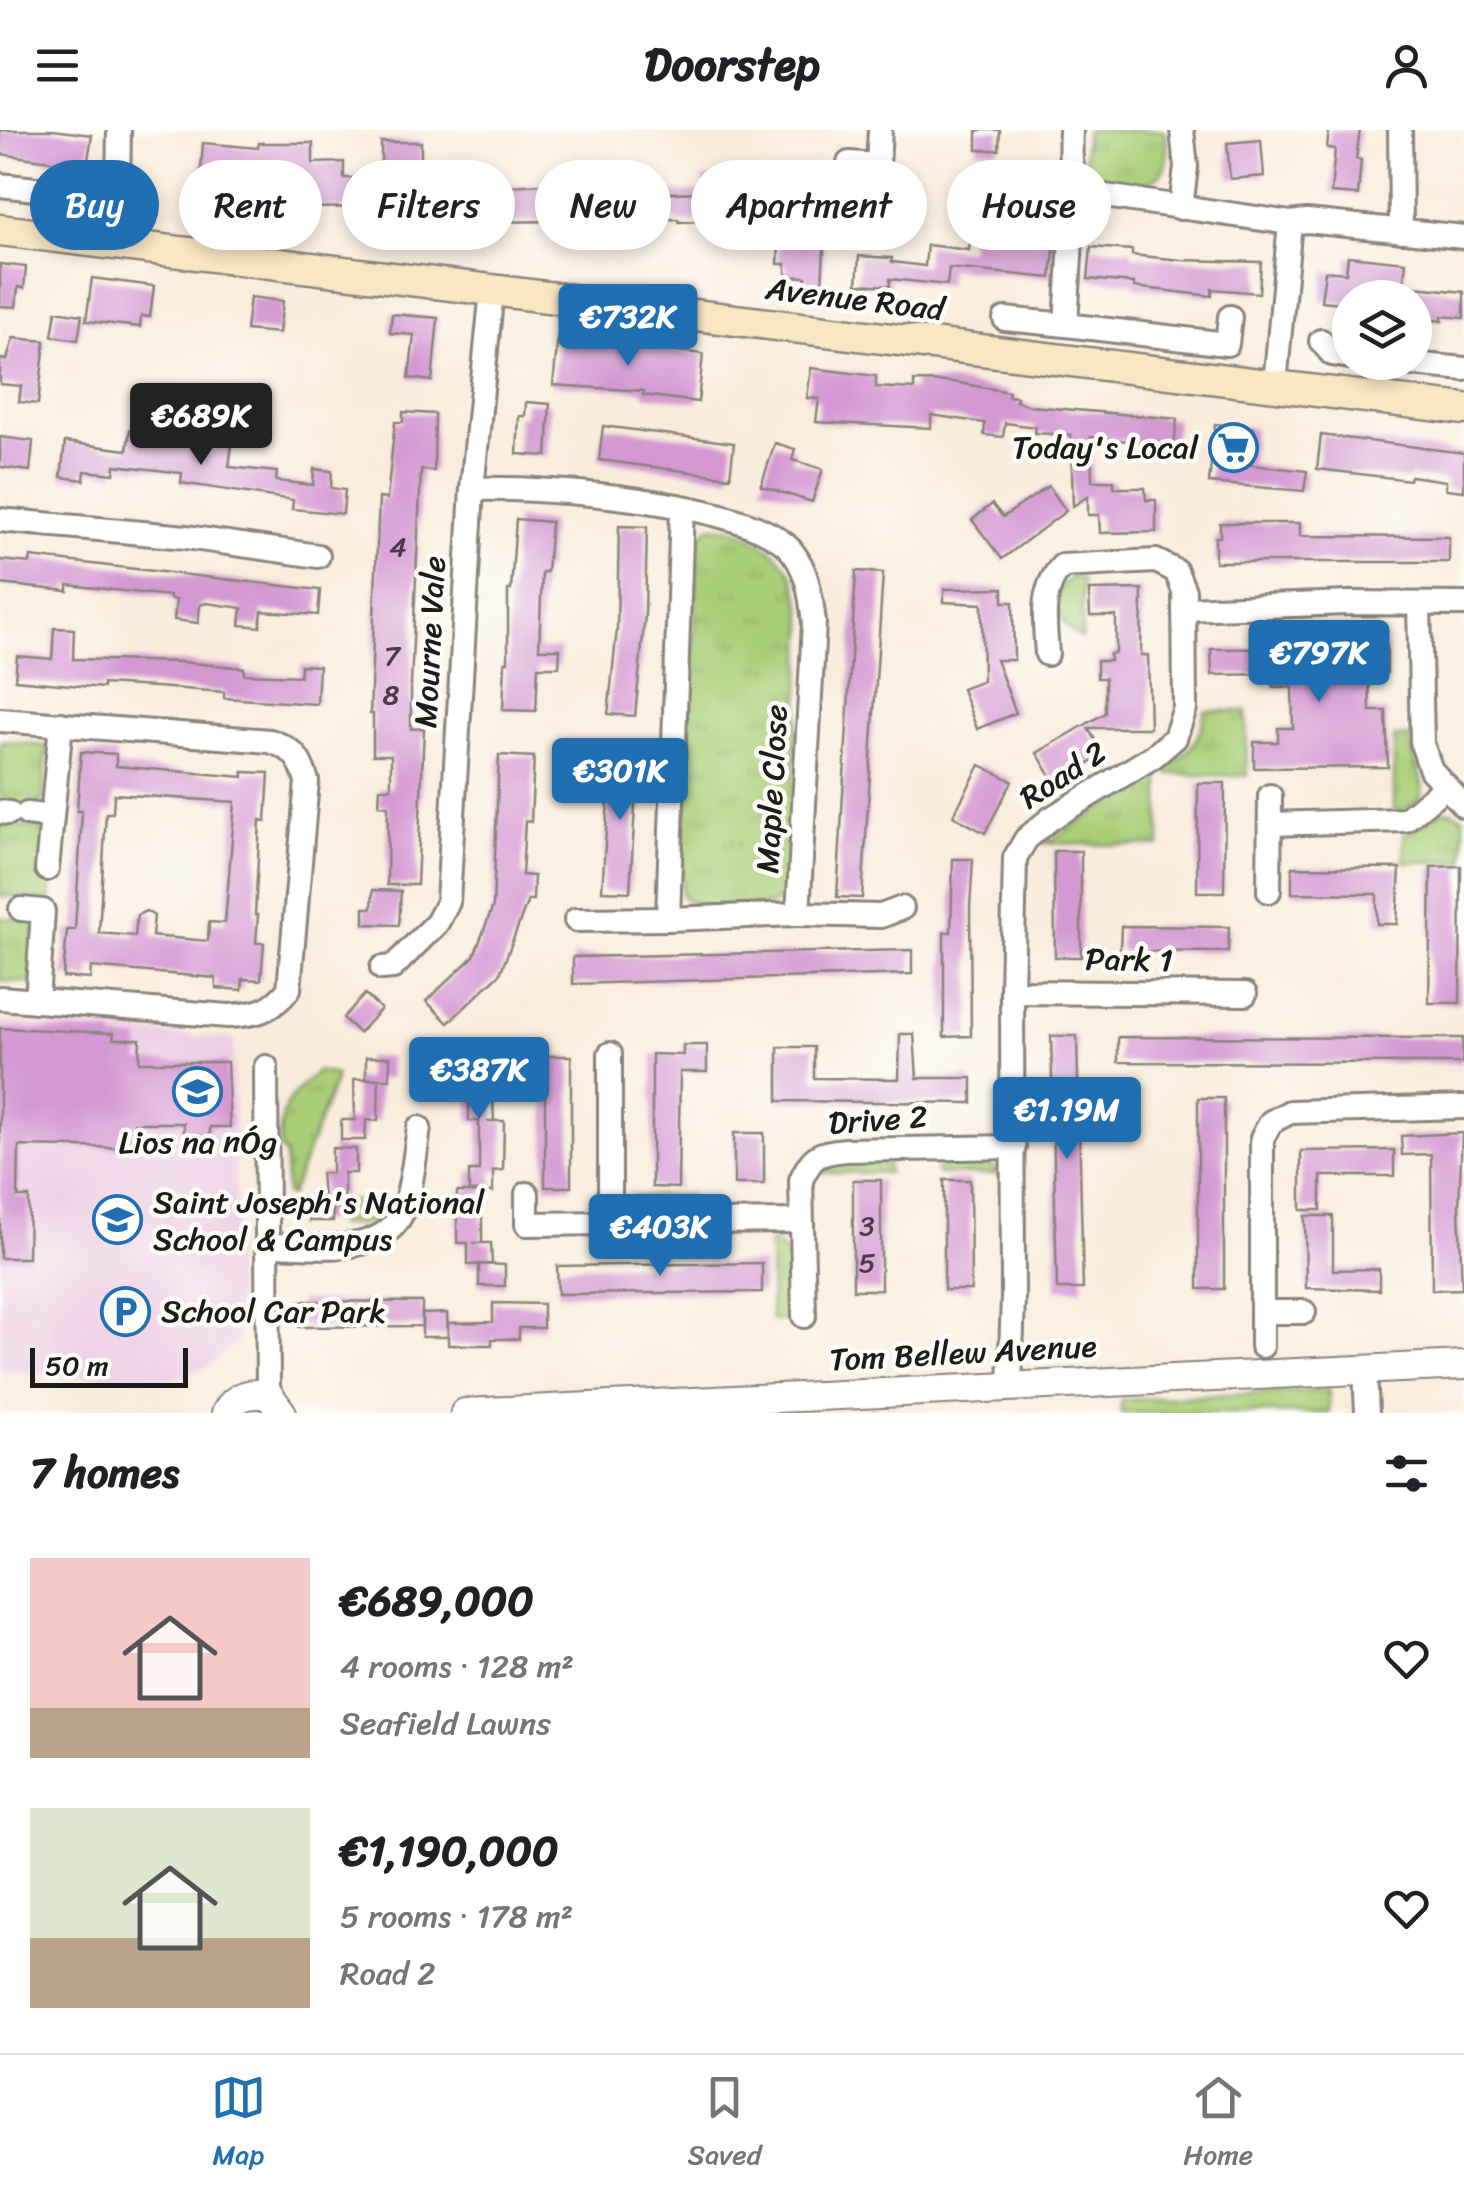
<!DOCTYPE html>
<html lang="en">
<head>
<meta charset="utf-8">
<style>
  :root { --surface:#fff; --page:#f2f2f2; --text:#202124; --muted:#757577; --line:#e0e0e0; --accent:#1f6fb2 }
  body { margin:0; font-family:Sriracha,sans-serif; background:var(--page); color:var(--text); height:100vh; display:flex; flex-direction:column; font-size:38px; white-space:nowrap }
  * { box-sizing:border-box; margin:0 }
  p { font-size:32px; color:var(--muted) }
  .icon { flex:none; width:55px; height:55px; fill:none; stroke:currentColor; stroke-width:2; stroke-linecap:round; stroke-linejoin:round }
  .map { position:relative; height:1283px; overflow:hidden }
  .drawer { display:flex; flex-direction:column; background:var(--surface); flex:1 }
  .drawer>* { flex:none }
  .top-card { position:absolute; left:30px; top:30px; width:1405px; height:90px; display:flex; gap:20px }
  .controls { position:absolute; left:1332px; top:150px; display:grid; gap:20px }
  .controls a { display:grid; place-items:center; width:100px; height:100px; border-radius:50%; background:var(--surface); box-shadow:0 5px 15px #0003; font-size:50px }
  .scale { position:absolute; left:30px; bottom:25px; width:158px; box-sizing:border-box; padding-left:10px; border:5px solid #1c1c1c; border-top:0; font-size:28px; line-height:35px; white-space:nowrap; color:#1c1c1c; -webkit-text-stroke:8px #fdfcf7; paint-order:stroke }
  .price { position:absolute; translate:-50% -85px; padding:0 22px; border-radius:10px; background:var(--accent); color:#fff; font-size:32px; line-height:65px; filter:drop-shadow(0 2px 5px #0008) }
  .price::after { content:''; position:absolute; left:50%; top:60px; width:30px; height:22px; margin-left:-15px; background:inherit; clip-path:polygon(0 0,100% 0,50% 100%) }
  .price.active { background:#222; color:#fff }
  ul { padding:0; list-style:none }
  li { display:flex; align-items:center; gap:30px; height:250px; padding:0 30px }
  li span { display:grid; place-items:center; flex:none; width:280px; height:200px; border-radius:0px; color:#555 }
  li>.icon { margin-inline-start:auto }
  span .icon { width:120px; height:120px; fill:#fffc; stroke-width:1 }
  li b { font-size:42px }
  h2 { display:flex; justify-content:space-between; align-items:center; height:120px; padding:0 30px; font-size:42px }
  .chip { padding:0 35px; border-radius:45px; background:var(--surface); box-shadow:0 5px 15px #0003; font-size:35px; line-height:90px }
  .chip.active { background:var(--accent); color:#fff }
  header { display:flex; justify-content:space-between; align-items:center; height:130px; padding:0 30px; background:var(--surface); font-size:45px; font-weight:700 }
  .tab-bar { display:flex; justify-content:space-around; align-items:center; height:140px; border-top:2px solid var(--line); background:var(--surface); font-size:28px; color:var(--muted) }
  .tab-bar a { display:grid; justify-items:center; gap:5px }
  .tab-bar .active { color:var(--accent) }
  .map>svg:first-child { display:block }
  .built { fill:#efd0e6 }
  .grass { fill:url(#grass-tufts); stroke:#63764a; stroke-width:2.5 }
  .building { fill:#d498d3; fill-rule:evenodd }
  .lines { fill:none; stroke-linecap:round; stroke-linejoin:round }
  .minor-casing { stroke:#8a847c; stroke-width:28 }
  .tertiary-casing { stroke:#8a847c; stroke-width:32 }
  .secondary-casing { stroke:#8a847c; stroke-width:35 }
  .minor { stroke:#fff; stroke-width:22 }
  .tertiary { stroke:#fff; stroke-width:28 }
  .secondary { stroke:#f9e7c3; stroke-width:30 }
  .labels { text-anchor:middle; dominant-baseline:central; stroke-width:9; stroke-linejoin:round; paint-order:stroke }
  .number-label { font-size:28px; fill:#4a3b4a }
  .street-label { font-size:32px; fill:#1c1c1c; stroke:#fdfcf7 }
  .poi-label { font-size:32px; fill:#1c1c1c; stroke:#fdfcf7; text-anchor:start }
</style>
</head>
<body>
<header><svg class="icon" aria-label="menu" viewBox="0 0 24 24"><path d="M4 6h16M4 12h16M4 18h16"/></svg>Doorstep<svg class="icon" aria-label="person" viewBox="0 0 24 24"><circle cx="12" cy="8" r="4"/><path d="M4 21q1-7 8-7t8 7"/></svg></header>
<div class="map">
<svg width="1464" height="1283" viewBox="0 0 1464 1283">
  <defs>
    <pattern id="grass-tufts" width="24" height="20" patternUnits="userSpaceOnUse" patternTransform="scale(2.5)"><rect width="24" height="20" fill="#aacf79"/><path d="M3 7l-1-3M5 7V3M7 7l1-3M15 17l-1-3M17 17v-4M19 17l1-3" fill="none" stroke="#92b168"/></pattern>
  </defs>
  <rect width="100%" height="100%" fill="#fdfcf7"/>
  <filter id="ink" filterUnits="userSpaceOnUse"><feTurbulence type="fractalNoise" baseFrequency=".01" numOctaves="2"/><feDisplacementMap in="SourceGraphic" scale="20" xChannelSelector="R" yChannelSelector="G"/><feConvolveMatrix kernelMatrix="1 2 1 2 8 2 1 2 1" color-interpolation-filters="sRGB"/></filter>
  <filter id="wash" filterUnits="userSpaceOnUse"><feTurbulence type="fractalNoise" baseFrequency=".0048" numOctaves="4" result="noise"/><feDisplacementMap in="SourceGraphic" scale="40" xChannelSelector="R" yChannelSelector="G"/><feGaussianBlur stdDeviation="2.25" result="paint"/><feColorMatrix in="noise" values="0 0 0 0 0 0 0 0 0 0 0 0 0 0 0 0 0 1.4 0 .05"/><feComposite in="paint" operator="in"/></filter>
  <g filter="url(#wash)">
    <rect width="100%" height="100%" fill="#f9ecdc"/>
    <path class="built" d="M0,892L234,909L237,1212L207,1237L170,1250L0,1241Z"/>
    <g class="grass">
      <path d="M1086,0H1164C1175,43 1157,60 1115,53C1104,52 1094,49 1088,39C1082,29 1085,12 1086,0Z"/>
      <path d="M709,397C727,395 737,399 753,408C793,429 799,454 804,498L787,752L780,770L770,775C745,776 697,788 681,764L699,408Z"/>
      <path d="M1071,447L1082,449V509C1058,495 1045,467 1071,447Z"/>
      <path d="M1205,581H1246L1247,646L1168,644L1167,637C1191,623 1201,607 1205,581Z"/>
      <path d="M1394,607L1411,608C1410,637 1446,672 1394,682Z"/>
      <path d="M0,611L47,616L43,669C34,682 14,676 0,675Z"/>
      <path d="M1160,642V716L1046,713Z"/>
      <path d="M1449,680L1464,687V731L1404,732V704C1422,699 1430,683 1449,680Z"/>
      <path d="M0,695L42,698L52,747L50,770L0,766Z"/>
      <path d="M0,788L35,790L32,853L0,851Z"/>
      <path d="M317,941L336,945L334,953L290,1066L286,1065L285,1025L280,1019C278,977 289,969 317,941Z"/>
      <path d="M887,1026L888,1043L823,1042L828,1033Z"/>
      <path d="M936,1026C961,1026 982,1021 999,1044H936Z"/>
      <path d="M689,1065V1081C668,1081 643,1086 631,1066Z"/>
      <path d="M337,1071H386C379,1097 359,1095 337,1095Z"/>
      <path d="M770,1112C800,1120 790,1166 791,1191L771,1190Z"/>
      <path d="M1329,1260V1283H1121V1270Z"/>
    </g>
    <g id="blocks">
      <g class="building">
        <path d="M0,0H53L92,5L87,36L0,24Z"/>
        <path d="M977,0H1000L999,20H977Z"/>
        <path d="M1329,0H1360L1356,29L1361,30L1358,65L1331,63L1335,19L1327,18Z"/>
        <path d="M1261,10L1264,46L1230,49L1227,13Z"/>
        <path d="M381,12H421V41H430V67L368,68V77L310,78L309,87L280,84L283,50L249,46L238,68L229,44L201,41L203,13L258,18L259,13H313V33L344,32V48H381Z"/>
        <path d="M642,47L643,62L669,63L704,62V48L733,47L734,90L679,92L678,89L609,92V79L570,80L571,91L485,92L484,58Z"/>
        <path d="M972,93L1056,103L1051,148L949,138L947,155L890,149V156L857,154L859,126L892,128V132L925,136L927,115L969,120Z"/>
        <path d="M809,99L825,100L822,157L806,156V147L786,146V134H778L779,115H787L788,105L808,106Z"/>
        <path d="M1091,117L1132,120V125L1181,130L1261,132L1259,163L1212,159V166L1134,157V153L1088,149Z"/>
        <path d="M1348,126L1406,132L1402,168H1350V174L1321,171L1325,141L1346,143Z"/>
        <path d="M0,134L26,137L24,158L18,157L16,177L0,176Z"/>
        <path d="M92,148L154,156L150,187L141,186L140,197L86,191Z"/>
        <path d="M1415,157L1464,162V188L1442,186V191L1415,188Z"/>
        <path d="M250,167L283,171L279,203L246,200Z"/>
        <path d="M56,181L82,185L78,210L52,206Z"/>
        <path d="M392,184L438,188L432,251L409,248L414,205L390,203Z"/>
        <path d="M558,206L703,224L698,272L643,265L644,261L553,255Z"/>
        <path d="M13,208L45,211L38,274L19,272L21,256L0,254V229L7,230Z"/>
        <path d="M811,238L876,246V257L914,259V251L953,252L1009,262L1008,266L1017,267L1016,271L1030,276L1177,289L1173,325L1137,321L1138,312L1091,307L1092,351H1114V358H1145L1146,370H1156V402L1100,403L1099,385H1088V366L1073,376L1071,305L1035,303L1036,297L1005,293L1003,307L984,305L985,293L931,285V298L816,292L819,269L807,268Z"/>
        <path d="M526,272L550,274L547,326L517,324L519,286H525Z"/>
        <path d="M403,282L435,284L434,341L421,340L411,554V599L424,598L417,755H387L388,676L379,675L380,658H391V625H373V584H370L379,368L387,369L395,292H403Z"/>
        <path d="M1215,294L1254,298L1251,335L1307,341L1304,361L1209,353Z"/>
        <path d="M603,296L734,313L730,347L599,330Z"/>
        <path d="M130,299L233,307L229,337L277,342L276,351L313,355L314,339L332,341L331,358L345,360L343,384L292,379L293,370L181,353L182,343L115,335L114,344L85,341L84,350L61,347L65,312L127,320Z"/>
        <path d="M1321,305L1464,323V361L1446,359V351L1410,346L1409,350L1317,339Z"/>
        <path d="M0,307L33,311L30,341L0,337Z"/>
        <path d="M775,313L795,319L792,330L823,339L812,372L761,356Z"/>
        <path d="M1049,356L1066,381L1002,429L972,390L992,374L1003,387Z"/>
        <path d="M516,389L551,392L547,442H542L539,519H560L559,537H538L536,581L503,580L505,532H508V460H511Z"/>
        <path d="M1220,393H1300V406L1449,407V432H1215V407H1220Z"/>
        <path d="M619,396L647,397L645,485L635,586L608,584L617,499Z"/>
        <path d="M31,427L320,460L318,485L262,481L260,497L240,495L242,478L207,473L200,475L198,493L174,490L176,470L170,469V466L68,455V461L0,454V430L30,433Z"/>
        <path d="M856,441L883,443L862,768L837,767Z"/>
        <path d="M1003,458V472H1013L1014,530H996L1016,583L977,599L962,559L983,551L982,474L944,472V459Z"/>
        <path d="M1142,459L1141,525H1148L1150,598H1088L1104,625L1055,653L1037,623L1105,583V548H1097V531H1110V524L1116,523V486H1090L1089,460Z"/>
        <path d="M54,498L74,499L73,529L180,532L244,538V544L300,546L301,535L319,536L317,574L224,568V562L156,557L103,554V558L15,550L17,526L52,529Z"/>
        <path d="M1387,518V543H1369L1370,581H1386L1388,637L1254,638V612H1278V598H1293L1292,557H1273V544L1212,545L1211,519Z"/>
        <path d="M81,622L116,624V636L243,647V642L269,643L266,691L260,690L255,785H258L256,813H264L261,850L243,849L242,860L216,858V848L91,837L90,849L63,847L67,800H75L82,681H77ZM114,664L235,672L225,793L209,792L208,811L152,806L154,786L146,781L137,785L135,806L99,803L106,683H113Z"/>
        <path d="M611,623L638,625L630,762L602,761Z"/>
        <path d="M499,625L534,627L531,692L525,691L522,745L534,746L533,770H528L500,844L448,893L426,871L474,826L493,776Z"/>
        <path d="M980,635L1012,651L985,703L953,686Z"/>
        <path d="M1198,653H1225L1224,762H1197Z"/>
        <path d="M1054,721H1081V827H1055Z"/>
        <path d="M953,729H973L970,778L971,906L944,907V802H951Z"/>
        <path d="M1461,736L1460,873H1429L1431,737Z"/>
        <path d="M1292,737L1400,738L1397,794H1377V764L1292,763Z"/>
        <path d="M373,760L401,761L399,795L364,794V778H372Z"/>
        <path d="M1121,796L1229,797L1228,822L1120,821Z"/>
        <path d="M912,820V844L573,854V827Z"/>
        <path d="M365,864L381,879L359,903L343,888Z"/>
        <path d="M0,898L114,903L113,909H140L139,932H227L230,997H210V1008H184V993H134V1018L19,1016L18,1067H29L28,1128H0Z"/>
        <path d="M900,904H914L917,948H972V973L778,971V917H814V948L899,949Z"/>
        <path d="M1051,906H1077L1083,1159H1057Z"/>
        <path d="M1118,907L1463,908L1462,933L1118,932Z"/>
        <path d="M683,915H707V942H680L678,1058L652,1057V924L683,925Z"/>
        <path d="M446,925H471L472,947H483V969H474H493L494,991H487H504L503,1040L493,1041V1062H469V1041H479V991H469V969L457,970V947H466H446Z"/>
        <rect x="545" y="926" width="26" height="131"/>
        <rect x="366" y="927" width="24" height="22"/>
        <path d="M354,949H379L378,991L366,990L365,1010H341V990H355Z"/>
        <rect x="1198" y="968" width="26" height="191"/>
        <rect x="734" y="1003" width="30" height="51"/>
        <path d="M1462,1003L1459,1076L1462,1159L1432,1160L1431,1024L1402,1025L1401,1006Z"/>
        <path d="M332,1018L356,1019V1043H344V1066H333V1091H309L310,1066H323L321,1043H332Z"/>
        <path d="M1394,1020V1046H1321V1080H1301V1021Z"/>
        <rect x="853" y="1050" width="28" height="110"/>
        <path d="M944,1050H970L971,1160H944Z"/>
        <path d="M457,1062H482V1113H473H491L492,1134L468,1135V1113H457Z"/>
        <path d="M1305,1086H1333V1140L1379,1139V1160L1306,1158Z"/>
        <path d="M762,1133V1162L558,1164L557,1136Z"/>
        <path d="M479,1134L505,1135V1156H479Z"/>
        <path d="M299,1171L422,1172V1196L299,1197Z"/>
        <path d="M493,1173L543,1174V1198H519V1209H492V1215H448V1193L493,1192Z"/>
        <path d="M447,1183L448,1207H422V1184Z"/>
      </g>
    </g>
  </g>
  <g filter="url(#ink)">
    <use href="#blocks" fill-opacity="0" stroke="#8a847c" stroke-width="2.5"/>
    <g class="lines">
      <defs>
        <g id="minor">
          <path d="M1071,0C1070,29 1067,53 1098,65L1290,93L1275,254"/>
          <path d="M1400,0L1401,101"/>
          <path d="M849,33L878,35L880,0"/>
          <path d="M0,55L71,63"/>
          <path d="M1079,56L1073,75L1066,195L1227,214L1230,187"/>
          <path d="M1181,78L1186,37L1182,0"/>
          <path d="M1290,93L1307,91L1464,107"/>
          <path d="M117,115L119,0"/>
          <path d="M1005,189L1066,195"/>
          <path d="M1321,211L1332,224L1350,227"/>
          <path d="M1393,232L1464,239"/>
          <path d="M472,359C542,357 734,370 786,415C807,434 811,466 814,493L798,784L668,789L682,378"/>
          <path d="M0,390L186,407L318,426"/>
          <path d="M1419,474L1422,614L1431,640L1464,676"/>
          <path d="M1184,479L1349,473L1464,474"/>
          <path d="M0,590L270,611C294,619 300,628 307,651L289,859C272,881 255,885 228,886L0,868"/>
          <path d="M0,682L9,683"/>
          <path d="M27,684L52,687"/>
          <path d="M1270,694L1405,690L1445,657"/>
          <path d="M47,739L61,594"/>
          <path d="M1269,761L1270,666"/>
          <path d="M21,779L43,781L37,871"/>
          <path d="M798,784L881,786L902,778"/>
          <path d="M576,790L668,789"/>
          <path d="M382,838L393,837L437,793L448,772L472,359L492,160"/>
          <path d="M1012,862L1245,864"/>
          <path d="M610,924V1093"/>
          <path d="M266,937L268,1264"/>
          <path d="M527,1064V1094L801,1091"/>
          <path d="M268,1115C314,1115 388,1130 405,1075C413,1051 415,1023 419,998"/>
          <path d="M1262,1182H1304"/>
          <path d="M804,1186L801,1050C813,1024 818,1023 846,1020L1014,1017"/>
          <path d="M1262,1216V1008L1271,992L1290,982L1464,977"/>
          <path d="M1365,1240L1367,1283"/>
          <path d="M1010,1255L1013,1167L1012,862L1015,728L1026,709L1050,689L1154,626L1175,608L1185,578L1184,461L1176,441L1156,431L1062,436C1039,461 1045,492 1047,524"/>
        </g>
        <g id="tertiary">
          <path d="M226,1283C235,1265 249,1263 268,1264L282,1283"/>
          <path d="M465,1283L1464,1235"/>
        </g>
        <path id="secondary" d="M0,100L1464,279"/>
      </defs>
      <use href="#minor" class="minor-casing"/>
      <use href="#tertiary" class="tertiary-casing"/>
      <use href="#secondary" class="secondary-casing"/>
      <use href="#minor" class="minor"/>
      <use href="#tertiary" class="tertiary"/>
      <use href="#secondary" class="secondary"/>
    </g>
  </g>
  <defs>
    <symbol id="supermarket-ring" viewBox="-11 -11 22 22"><circle r="9.5" fill="#fdfcf7" stroke="#1f6fb2" stroke-width="1.5"/><path d="M-6-5.5h2.5l.6 2H6L4.5 2H-2.5L-4.4-4H-6ZM-1.5 3.2a1.3 1.3 0 1 0 .1 0ZM3 3.2a1.3 1.3 0 1 0 .1 0Z" fill="#1f6fb2"/></symbol>
    <symbol id="school-ring" viewBox="-11 -11 22 22"><circle r="9.5" fill="#fdfcf7" stroke="#1f6fb2" stroke-width="1.5"/><path d="M0-5L7-2L0 1L-7-2ZM-4 1L0 2.5L4 1V4Q0 6-4 4Z" fill="#1f6fb2"/></symbol>
    <symbol id="parking-ring" viewBox="-11 -11 22 22"><circle r="9.5" fill="#fdfcf7" stroke="#1f6fb2" stroke-width="1.5"/><path d="M-3.5-5.5H1a3.5 3.5 0 0 1 0 7H-1V5.5H-3.5ZM-1-3.4V-.6H.8a1.4 1.4 0 0 0 0-2.8Z" fill="#1f6fb2"/></symbol>
  </defs>
  <g fill-rule="evenodd">
    <use href="#supermarket-ring" x="1206" y="290" width="55" height="55"/>
    <use href="#school-ring" x="170" y="934" width="55" height="55"/>
    <use href="#school-ring" x="90" y="1062" width="55" height="55"/>
    <use href="#parking-ring" x="98" y="1154" width="55" height="55"/>
  </g>
  <g class="labels">
    <g class="number-label">
      <text x="398" y="416">4</text>
      <text x="392" y="525">7</text>
      <text x="391" y="564">8</text>
      <text x="867" y="1095">3</text>
      <text x="867" y="1132">5</text>
    </g>
    <g class="street-label">
      <text transform="translate(855 169) rotate(7)">Avenue Road</text>
      <text transform="translate(430 512) rotate(-87)">Mourne Vale</text>
      <text transform="translate(1063 645) rotate(-33)">Road 2</text>
      <text transform="translate(772 659) rotate(-87)">Maple Close</text>
      <text transform="translate(1129 830) rotate(1)">Park 1</text>
      <text transform="translate(878 990) rotate(-4)">Drive 2</text>
      <text transform="translate(963 1223) rotate(-3)">Tom Bellew Avenue</text>
    </g>
    <g class="poi-label">
      <text x="1198" y="317" text-anchor="end">Today's Local</text>
      <text x="198" y="1012" text-anchor="middle">Lios na nÓg</text>
      <text x="153" y="1072">Saint Joseph's National<tspan x="153" dy="37">School &amp; Campus</tspan></text>
      <text x="161" y="1181">School Car Park</text>
    </g>
  </g>
</svg>
<div class="controls">
<a><svg class="icon" aria-label="layers" viewBox="0 0 24 24"><path d="M12 4l9 5-9 5-9-5zM3 14l9 5 9-5"/></svg></a>
</div>
<div class="scale">50 m</div>
<b class="price" style="left:628px;top:239px">€732K</b>
<b class="price active" style="left:201px;top:338px">€689K</b>
<b class="price" style="left:1319px;top:575px">€797K</b>
<b class="price" style="left:620px;top:693px">€301K</b>
<b class="price" style="left:479px;top:992px">€387K</b>
<b class="price" style="left:1067px;top:1032px">€1.19M</b>
<b class="price" style="left:660px;top:1149px">€403K</b>
<div class="top-card">
<a class="chip active">Buy</a>
<a class="chip">Rent</a>
<a class="chip">Filters</a>
<a class="chip">New</a>
<a class="chip">Apartment</a>
<a class="chip">House</a>
</div>
</div>
<section class="drawer">
<h2>7 homes<svg class="icon" aria-label="filters" viewBox="0 0 24 24"><path d="M4 7h16M4 17h16"/><circle cx="9" cy="7" r="2"/><circle cx="15" cy="17" r="2"/></svg></h2>
<ul>
<li><span style="background:linear-gradient(#f6c9c9 75%,#b9a48a 0)"><svg class="icon" aria-label="home" viewBox="0 0 24 24"><path d="M3 11l9-7 9 7M6 9v11h12V9"/></svg></span><div><b>€689,000</b><p>4 rooms · 128 m²</p><p>Seafield Lawns</p></div><svg class="icon" aria-label="heart" viewBox="0 0 24 24"><path d="M12 20l-8-8c-3-5 5-10 8-4 3-6 11-1 8 4z"/></svg></li>
<li><span style="background:linear-gradient(#dfe7d0 65%,#b9a48a 0)"><svg class="icon" aria-label="home" viewBox="0 0 24 24"><path d="M3 11l9-7 9 7M6 9v11h12V9"/></svg></span><div><b>€1,190,000</b><p>5 rooms · 178 m²</p><p>Road 2</p></div><svg class="icon" aria-label="heart" viewBox="0 0 24 24"><path d="M12 20l-8-8c-3-5 5-10 8-4 3-6 11-1 8 4z"/></svg></li>
</ul>
</section>
<nav class="tab-bar">
<a class="active"><svg class="icon" aria-label="map" viewBox="0 0 24 24"><path d="M3 6l6-2 6 2 6-2v14l-6 2-6-2-6 2zM9 4v14M15 6v14"/></svg>Map</a>
<a><svg class="icon" aria-label="saved" viewBox="0 0 24 24"><path d="M7 4h10v16l-5-4-5 4z"/></svg>Saved</a>
<a><svg class="icon" aria-label="home" viewBox="0 0 24 24"><path d="M3 11l9-7 9 7M6 9v11h12V9"/></svg>Home</a>
</nav>
</body>
</html>
